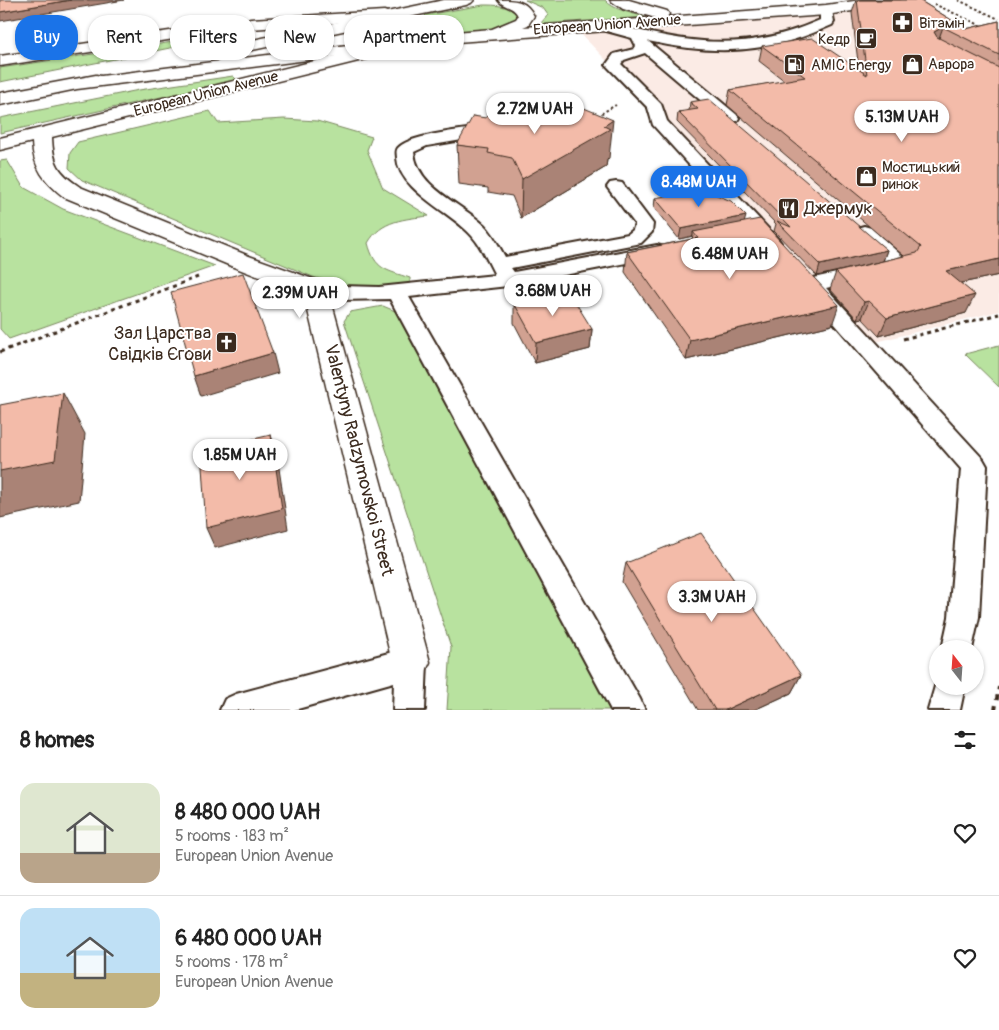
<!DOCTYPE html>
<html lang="en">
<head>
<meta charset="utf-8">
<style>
  :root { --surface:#fff; --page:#f6f6f6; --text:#222; --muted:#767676; --line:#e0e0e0; --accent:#1a73e8 }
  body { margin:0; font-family:Pangolin,sans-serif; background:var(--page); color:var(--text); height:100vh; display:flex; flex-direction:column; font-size:19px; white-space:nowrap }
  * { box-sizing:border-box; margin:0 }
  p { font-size:16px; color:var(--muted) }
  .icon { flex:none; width:28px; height:28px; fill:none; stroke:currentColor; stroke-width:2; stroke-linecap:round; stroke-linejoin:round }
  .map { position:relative; height:710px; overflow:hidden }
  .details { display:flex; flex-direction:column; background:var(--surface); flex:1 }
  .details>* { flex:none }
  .banner { position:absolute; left:15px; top:15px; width:500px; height:45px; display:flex; gap:10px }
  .needle { width:32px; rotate:343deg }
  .fabs { position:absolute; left:929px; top:640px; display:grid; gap:10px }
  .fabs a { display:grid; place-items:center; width:55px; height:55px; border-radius:50%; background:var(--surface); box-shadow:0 1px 4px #0004; font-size:25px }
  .price { position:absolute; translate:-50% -42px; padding:0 11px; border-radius:18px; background:#fff; color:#222; font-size:16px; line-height:32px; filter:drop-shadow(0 1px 2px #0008) }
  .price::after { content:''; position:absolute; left:50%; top:30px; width:15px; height:11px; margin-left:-8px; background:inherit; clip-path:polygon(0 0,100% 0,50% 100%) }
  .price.active { background:var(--accent); color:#fff }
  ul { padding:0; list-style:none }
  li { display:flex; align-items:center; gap:15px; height:125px; padding:0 20px }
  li+li { border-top:1px solid var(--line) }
  li span { display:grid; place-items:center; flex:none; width:140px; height:100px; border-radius:15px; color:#555 }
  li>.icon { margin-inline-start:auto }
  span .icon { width:60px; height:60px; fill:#fffc; stroke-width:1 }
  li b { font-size:21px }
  h2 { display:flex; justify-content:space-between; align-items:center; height:60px; padding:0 20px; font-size:21px }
  .chip { padding:0 18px; border-radius:20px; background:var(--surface); box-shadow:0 1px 4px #0004; font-size:18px; line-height:45px }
  .chip.active { background:var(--accent); color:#fff }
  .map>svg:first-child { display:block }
  .built { fill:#fbebe5 }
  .green { fill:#b8e29f; stroke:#7a865e }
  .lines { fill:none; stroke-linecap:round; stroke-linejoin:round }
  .service-casing { stroke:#3b2a1e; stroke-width:4 }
  .minor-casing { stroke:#3b2a1e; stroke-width:3 }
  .secondary-casing { stroke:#3b2a1e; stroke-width:3 }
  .path-far3 { stroke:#3b2a1e; stroke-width:2; stroke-dasharray:2.5 2.5; stroke-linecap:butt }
  .path-far2 { stroke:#3b2a1e; stroke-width:2.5; stroke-dasharray:3 3; stroke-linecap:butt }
  .path-far1 { stroke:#3b2a1e; stroke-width:3; stroke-dasharray:4 4; stroke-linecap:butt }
  .path { stroke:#3b2a1e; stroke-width:4; stroke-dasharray:5 5; stroke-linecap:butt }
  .service { fill:#fff; fill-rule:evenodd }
  .minor { fill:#fff; fill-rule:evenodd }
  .secondary { fill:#fff; fill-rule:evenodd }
  .wall { fill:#d1a191; stroke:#3b2a1e }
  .shaded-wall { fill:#aa8376; stroke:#3b2a1e }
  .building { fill:#f3bba9; stroke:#3b2a1e }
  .labels { text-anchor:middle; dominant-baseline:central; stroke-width:4; stroke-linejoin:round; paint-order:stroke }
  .far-poi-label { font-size:15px; fill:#3b2a1e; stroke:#fff; text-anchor:start }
  .far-street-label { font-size:15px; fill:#3b2a1e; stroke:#fff }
  .poi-label { font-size:18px; fill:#3b2a1e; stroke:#fff; text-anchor:start }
  .street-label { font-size:18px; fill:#3b2a1e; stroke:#fff }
</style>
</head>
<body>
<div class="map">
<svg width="999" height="710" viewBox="0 0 999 710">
  <rect width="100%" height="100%" fill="#fff"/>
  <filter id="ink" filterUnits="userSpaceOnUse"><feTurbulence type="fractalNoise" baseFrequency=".02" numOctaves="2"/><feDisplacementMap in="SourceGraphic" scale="10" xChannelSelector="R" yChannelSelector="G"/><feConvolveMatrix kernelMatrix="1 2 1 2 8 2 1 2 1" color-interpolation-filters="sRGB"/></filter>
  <g filter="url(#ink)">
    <path class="built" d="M904,6L999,90V311L876,342L580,33L836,15Z"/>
    <g class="green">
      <path d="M525,0H605C613,10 632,13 645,17L540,24L548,15L543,8Z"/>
      <path d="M483,5C497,5 506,5 517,14L515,22C490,31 446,37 421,26L420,21L426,15Z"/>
      <path d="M220,35V38L0,82V68Z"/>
      <path d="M233,76L237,80L0,133V118L139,90Z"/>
      <path d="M210,111L218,123L284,119L317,121L372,137L367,150L383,188L429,216C405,219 381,220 368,243C375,270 386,270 410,278V284L378,288L346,285L313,277L82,180L69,168L70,153L78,142Z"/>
      <path d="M7,160L23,187L63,209L215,266L9,339L0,329V161Z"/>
      <path d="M383,306L395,311L610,710H447L451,647L344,321L350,312Z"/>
      <path d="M999,345V387L965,354Z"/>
    </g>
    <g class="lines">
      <defs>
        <g id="service">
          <path d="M826,6L832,10L834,22L832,25C768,54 716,56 648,41L737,115L739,118L737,121H725L645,53L624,60L621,64L661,104L667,121L778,239L781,243L778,247L771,249L764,247L653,125L648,108L606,65L614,54L634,49L636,46L632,38L599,29L597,26L604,22C684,42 741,55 820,20V10Z"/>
          <path d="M491,126L497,128L499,131L497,134L427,146L414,152C417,188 461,203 484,225C493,234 499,246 505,257L628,234L633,230L635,224L607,187L610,183L616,182L622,183L653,224L652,232L641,243L511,268L514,272L657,245L664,247L667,251L664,255L657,257L508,286L409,297L640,699L645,710H611L390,299L340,300L308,294L305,289L308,284L315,282L340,286L379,287L495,275C488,262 482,247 472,236C453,213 399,191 397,158C397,154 395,150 399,147C412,134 471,129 491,126Z"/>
          <path d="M864,226L871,228L912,265L909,269L826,288L983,459L987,466L979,617L972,649H942L949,617L961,469L801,285L804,280L887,262L854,232L857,228Z"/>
          <path d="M411,647L422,651L427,662L425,710H393L394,682L294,710H220L225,699L236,694Z"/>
          <path d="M938,676V686H965L960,710H928Z"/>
        </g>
        <g id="minor">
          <path d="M384,11L390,13L392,16L390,19L251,29L200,35L0,66V56L251,19Z"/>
          <path d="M409,38L415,39L417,43L415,47L52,137C53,164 58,172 80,187L249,256L324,283L328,289L430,662L424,675L411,680L398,675L392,662L304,294L231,266L64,197C45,182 33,168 32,142L0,150V138Z"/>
        </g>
        <g id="secondary">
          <path d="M444,0H474L471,3L466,5L238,53L232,52L230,48L232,44L238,43Z"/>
          <path d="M498,0C516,0 526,0 534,16L528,25L523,27L656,18L623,9L610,0H629L667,11L669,14L667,17L826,5L861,0H900L897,3L892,5L826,15L443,43L77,89L0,105V93L96,75L101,76L443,33L492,29L516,19L518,16C514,6 504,8 498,0Z"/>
        </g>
      </defs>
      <use href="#service" class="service-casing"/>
      <use href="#minor" class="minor-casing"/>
      <use href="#secondary" class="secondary-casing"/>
      <g class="path-far3">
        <path d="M958,0L999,19"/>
        <path d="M934,4L982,26"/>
        <path d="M597,116L616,105"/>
      </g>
      <path class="path-far2" d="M834,205L845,203"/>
      <g class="path-far1">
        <path d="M903,339L999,314"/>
        <path d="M0,352L198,277"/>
      </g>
      <path class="path" d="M995,710L999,687"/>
      <use href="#service" class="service"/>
      <use href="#minor" class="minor"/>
      <use href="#secondary" class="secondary"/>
    </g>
    <g class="wall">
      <path d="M856,0H919L966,29L999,21V275L961,283L966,313L879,336L862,318L857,319L830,289L836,272L817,276L774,231L776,224L677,122L678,112L689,111L690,102L887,250L883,261L904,256L727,105L730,90L785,81L759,61L762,46L859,70L852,13Z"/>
      <path d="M457,145L609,158L607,160L606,167L521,218L512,196L488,192V188L459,184Z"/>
      <path d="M655,198L744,223L832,325L686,360L625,272L627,252L692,239L693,236L679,239L654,208Z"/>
      <path d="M514,303L592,329L590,349L535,363L514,323Z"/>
      <path d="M626,563L801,675L791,693L754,710H698L622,582Z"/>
    </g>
    <g class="shaded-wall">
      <path d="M71,0H124L0,21V12Z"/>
      <path d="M943,27L938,41L934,32Z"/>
      <path d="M613,120L609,158L607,160L606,167L521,218L522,179Z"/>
      <path d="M746,216L743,227L693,232V236L679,239L681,229Z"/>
      <path d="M887,250L883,261L817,276L820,265Z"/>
      <path d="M999,259V275L938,288L946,271Z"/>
      <path d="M975,295L966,313L879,336L887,318Z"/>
      <path d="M869,301L862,318L857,319L864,302Z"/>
      <path d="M839,305L832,325L686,360L690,340Z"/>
      <path d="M592,329L590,349L535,363L536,343Z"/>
      <path d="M273,353L278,373L201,396L194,376Z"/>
      <path d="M63,393L85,434L79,501L0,518V471Z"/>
      <path d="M271,435L277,455L288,529L215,548L206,528Z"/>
      <path d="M801,675L791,693L754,710H725Z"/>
    </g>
    <g class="building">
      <path d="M0,0H71L0,12Z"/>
      <path d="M857,0H919L966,29L999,21V55L943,27L934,32L937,37L999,68V259L946,271L975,295L887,318L869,301L864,302L836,272L917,253L921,247L730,90L805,77L762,46L812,38L867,75Z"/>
      <path d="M709,99L887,250L820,265L777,221L791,227L678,112L698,109L690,102Z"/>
      <path d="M567,101L613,120L604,126L610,129L522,179L512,158L488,153L489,149L457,145L473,116L486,118L488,113L519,117L532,115L552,103L559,106Z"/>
      <path d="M703,189L731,201L746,216L681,229L655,198Z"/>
      <path d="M760,219L839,305L690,340L627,252L698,238L693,232Z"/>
      <path d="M243,273L273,353L194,376L171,292Z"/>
      <path d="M569,292L592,329L536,343L514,303Z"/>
      <path d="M63,393L55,460L0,471V405Z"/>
      <path d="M271,435L282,509L206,528L201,451Z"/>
      <path d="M701,533L801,675L725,710H715L626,563Z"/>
    </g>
  </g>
  <defs>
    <symbol id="pharmacy-square" viewBox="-11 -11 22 22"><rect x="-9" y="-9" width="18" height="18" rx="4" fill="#3b2a1e" stroke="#fff"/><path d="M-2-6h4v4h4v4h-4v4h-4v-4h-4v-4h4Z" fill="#fff"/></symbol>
    <symbol id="cafe-square" viewBox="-11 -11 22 22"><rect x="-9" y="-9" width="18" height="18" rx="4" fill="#3b2a1e" stroke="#fff"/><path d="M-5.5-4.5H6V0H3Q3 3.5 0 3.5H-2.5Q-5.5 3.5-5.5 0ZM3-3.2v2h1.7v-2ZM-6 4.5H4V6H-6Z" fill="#fff"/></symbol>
    <symbol id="shop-square" viewBox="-11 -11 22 22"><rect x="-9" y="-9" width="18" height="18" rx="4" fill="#3b2a1e" stroke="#fff"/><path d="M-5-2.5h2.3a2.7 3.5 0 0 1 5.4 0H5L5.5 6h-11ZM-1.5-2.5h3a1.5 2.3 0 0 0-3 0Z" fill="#fff"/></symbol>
    <symbol id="fuel-square" viewBox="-11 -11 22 22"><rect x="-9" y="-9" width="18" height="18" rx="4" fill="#3b2a1e" stroke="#fff"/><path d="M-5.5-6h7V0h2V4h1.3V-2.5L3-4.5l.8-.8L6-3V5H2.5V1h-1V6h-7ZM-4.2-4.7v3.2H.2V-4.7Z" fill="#fff"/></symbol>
    <symbol id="restaurant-square" viewBox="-11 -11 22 22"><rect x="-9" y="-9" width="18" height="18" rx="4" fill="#3b2a1e" stroke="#fff"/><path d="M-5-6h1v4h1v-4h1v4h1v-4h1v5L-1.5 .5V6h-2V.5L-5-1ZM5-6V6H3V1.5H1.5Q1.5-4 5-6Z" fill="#fff"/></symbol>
    <symbol id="church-square" viewBox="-11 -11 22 22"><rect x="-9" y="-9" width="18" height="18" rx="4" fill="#3b2a1e" stroke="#fff"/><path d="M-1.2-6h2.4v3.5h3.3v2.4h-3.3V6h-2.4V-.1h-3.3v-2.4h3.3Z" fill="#fff"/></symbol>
  </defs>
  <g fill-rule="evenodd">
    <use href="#pharmacy-square" x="890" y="10" width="25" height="25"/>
    <use href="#cafe-square" x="854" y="26" width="25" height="25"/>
    <use href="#shop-square" x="900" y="52" width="25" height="25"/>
    <use href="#fuel-square" x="782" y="52" width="25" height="25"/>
    <use href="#shop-square" x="854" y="164" width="25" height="25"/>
    <use href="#restaurant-square" x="776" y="196" width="25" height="25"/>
    <use href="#church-square" x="214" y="330" width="25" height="25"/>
  </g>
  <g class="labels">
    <g class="far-poi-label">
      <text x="919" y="23">Вітамін</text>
      <text x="850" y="39" text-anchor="end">Кедр</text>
      <text x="928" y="64">Аврора</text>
      <text x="811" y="65">AMIC Energy</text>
      <text x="882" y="167">Мостицький<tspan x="882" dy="17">ринок</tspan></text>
    </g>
    <g class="far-street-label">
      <text transform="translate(607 25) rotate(-4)">European Union Avenue</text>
      <text transform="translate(206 94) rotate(-14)">European Union Avenue</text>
    </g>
    <g class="poi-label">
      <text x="804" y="208">Джермук</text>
      <text x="211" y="333" text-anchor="end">Зал Царства<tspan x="211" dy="21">Свідків Єгови</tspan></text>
    </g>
    <g class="street-label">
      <text transform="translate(359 460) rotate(76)">Valentyny Radzymovskoi Street</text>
    </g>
  </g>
</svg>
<div class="fabs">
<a><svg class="needle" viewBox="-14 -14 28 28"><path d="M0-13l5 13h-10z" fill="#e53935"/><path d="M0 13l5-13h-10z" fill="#767676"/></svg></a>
</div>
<b class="price" style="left:535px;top:135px">2.72M UAH</b>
<b class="price" style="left:902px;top:143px">5.13M UAH</b>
<b class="price active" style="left:699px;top:208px">8.48M UAH</b>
<b class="price" style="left:730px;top:280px">6.48M UAH</b>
<b class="price" style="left:553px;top:317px">3.68M UAH</b>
<b class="price" style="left:300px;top:319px">2.39M UAH</b>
<b class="price" style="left:240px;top:481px">1.85M UAH</b>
<b class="price" style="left:712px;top:623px">3.3M UAH</b>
<div class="banner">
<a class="chip active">Buy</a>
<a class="chip">Rent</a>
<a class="chip">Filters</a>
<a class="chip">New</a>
<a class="chip">Apartment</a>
</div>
</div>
<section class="details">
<h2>8 homes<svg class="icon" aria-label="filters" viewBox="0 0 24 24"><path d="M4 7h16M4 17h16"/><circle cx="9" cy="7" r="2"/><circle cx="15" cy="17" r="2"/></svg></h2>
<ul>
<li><span style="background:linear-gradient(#dfe7d0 70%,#b9a48a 0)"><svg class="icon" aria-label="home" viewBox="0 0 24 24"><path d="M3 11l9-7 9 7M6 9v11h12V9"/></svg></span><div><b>8 480 000 UAH</b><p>5 rooms · 183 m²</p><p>European Union Avenue</p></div><svg class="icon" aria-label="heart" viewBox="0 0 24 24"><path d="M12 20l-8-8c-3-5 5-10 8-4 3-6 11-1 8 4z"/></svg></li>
<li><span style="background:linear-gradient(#bfe0f5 65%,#c2b280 0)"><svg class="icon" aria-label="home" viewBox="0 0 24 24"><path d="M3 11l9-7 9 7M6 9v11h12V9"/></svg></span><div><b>6 480 000 UAH</b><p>5 rooms · 178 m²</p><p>European Union Avenue</p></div><svg class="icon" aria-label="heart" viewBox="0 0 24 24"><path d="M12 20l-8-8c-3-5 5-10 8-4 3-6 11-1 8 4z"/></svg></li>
</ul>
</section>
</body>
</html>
